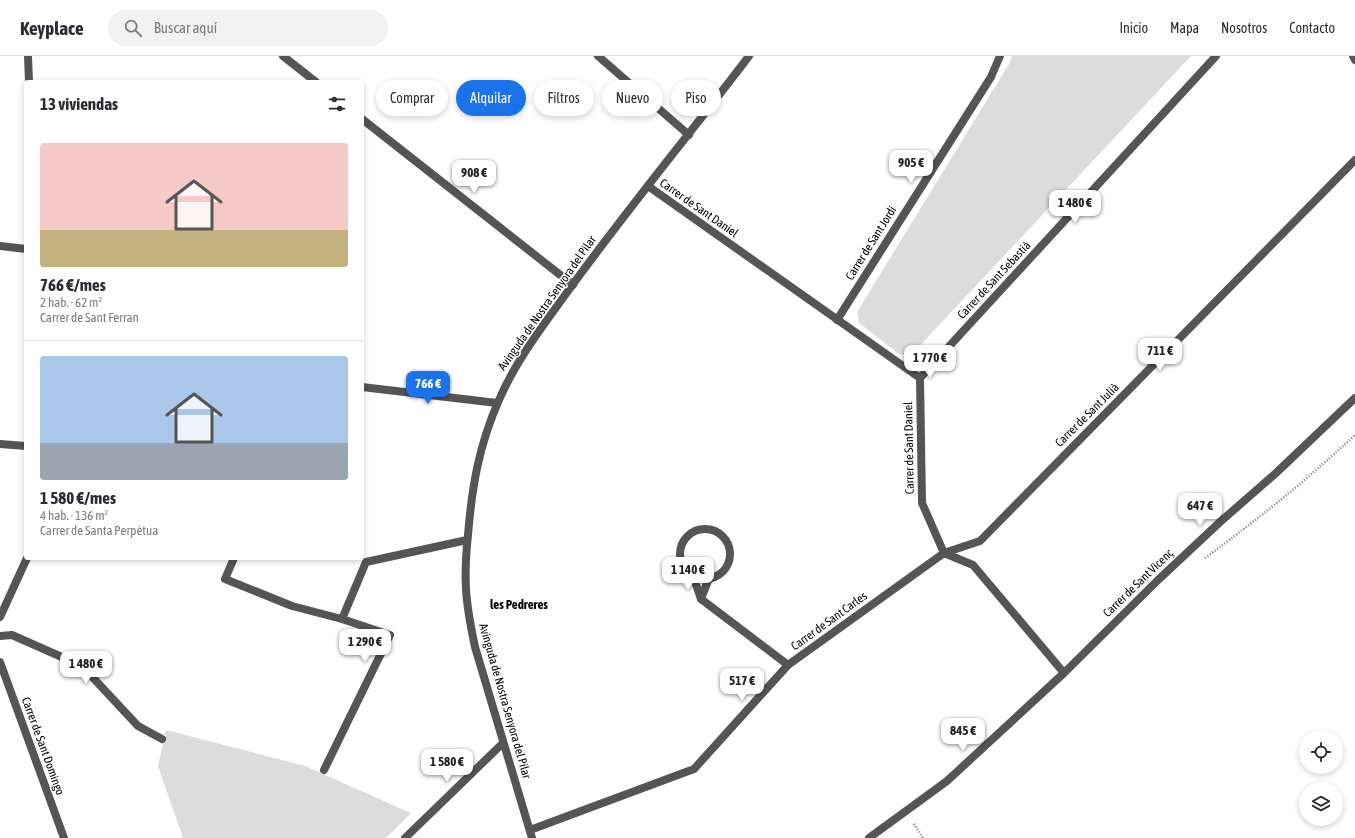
<!DOCTYPE html>
<html lang="es">
<head>
<meta charset="utf-8">
<style>
  :root { --surface:#fff; --page:#f2f2f3; --text:#2b2b33; --muted:#7c7c81; --line:#e1e1e2; --accent:#1a73e8 }
  body { margin:0; font-family:"Asap Condensed",sans-serif; background:var(--page); color:var(--text); height:100vh; display:flex; flex-direction:column; font-size:15px; white-space:nowrap }
  * { box-sizing:border-box; margin:0 }
  p { font-size:13px; color:var(--muted) }
  .icon { flex:none; width:22px; height:22px; fill:none; stroke:currentColor; stroke-width:2; stroke-linecap:round; stroke-linejoin:round }
  .map { position:relative; flex:1; overflow:hidden }
  .drawer { position:absolute; left:24px; top:24px; width:340px; height:480px; display:flex; flex-direction:column; background:var(--surface); border-radius:4px; box-shadow:0 2px 6px #0003 }
  .drawer>* { flex:none }
  .guide { position:absolute; left:376px; top:24px; width:380px; height:36px; display:flex; gap:8px }
  .controls { position:absolute; left:1299px; top:674px; display:grid; gap:8px }
  .controls a { display:grid; place-items:center; width:44px; height:44px; border-radius:50%; background:var(--surface); box-shadow:0 2px 6px #0003; font-size:20px }
  .price { position:absolute; translate:-50% -34px; padding:0 9px; border-radius:8px; background:#fff; color:#222; font-size:13px; line-height:26px; filter:drop-shadow(0 1px 2px #0008) }
  .price::after { content:''; position:absolute; left:50%; top:24px; width:12px; height:9px; margin-left:-6px; background:inherit; clip-path:polygon(0 0,100% 0,50% 100%) }
  .price.selected { background:var(--accent); color:#fff }
  ul { padding:0; list-style:none }
  li { display:grid; align-content:center; gap:8px; height:212px; padding:0 16px }
  li+li { border-top:1px solid var(--line) }
  li span { display:grid; place-items:center; height:124px; border-radius:4px; color:#555 }
  li>.icon { margin-inline-start:auto }
  span .icon { width:72px; height:72px; fill:#fffc; stroke-width:1 }
  li b { font-size:17px }
  h2 { display:flex; justify-content:space-between; align-items:center; height:48px; padding:0 16px; font-size:17px }
  .chip { padding:0 14px; border-radius:18px; background:var(--surface); box-shadow:0 2px 6px #0003; font-size:14px; line-height:36px }
  .chip.selected { background:var(--accent); color:#fff }
  header { display:flex; align-items:center; gap:24px; box-sizing:border-box; height:56px; padding:0 20px; background:var(--surface); border-bottom:1px solid var(--line) }
  header strong { font-size:19px }
  nav { display:flex; gap:22px; margin-inline-start:auto; font-size:14px }
  .search { width:280px; height:36px; background:var(--page); display:flex; align-items:center; gap:10px; box-sizing:border-box; padding:0 14px; border-radius:22px; color:var(--muted); font-size:15px }
  .map>svg:first-child { display:block }
  .green { fill:#dcdcdc }
  .lines { fill:none; stroke-linecap:round; stroke-linejoin:round }
  .path { stroke:#777; stroke-width:2.5; stroke-dasharray:1 2; stroke-linecap:butt }
  .street { stroke:#555; stroke-width:8 }
  .labels { text-anchor:middle; dominant-baseline:central; stroke-width:3; stroke-linejoin:round; paint-order:stroke }
  .street-label { font-size:12px; fill:#000; stroke:#fff }
  .neighbourhood-label { font-size:13px; font-weight:bold; fill:#000; stroke:#fff }
</style>
</head>
<body>
<header>
<strong>Keyplace</strong>
<div class="search"><svg class="icon" aria-label="search" viewBox="0 0 24 24"><circle cx="10" cy="10" r="6"/><path d="M15 15l6 6"/></svg>Buscar aquí</div>
<nav><a>Inicio</a><a>Mapa</a><a>Nosotros</a><a>Contacto</a></nav>
</header>
<div class="map">
<svg width="1355" height="782" viewBox="0 0 1355 782">
  <rect width="100%" height="100%" fill="#fff"/>
  <g class="green">
    <path d="M1012,0H1191L913,297L900,299L859,267L857,256L1009,8Z"/>
    <path d="M166,674L305,710L411,757L386,782H183L158,710Z"/>
  </g>
  <g class="lines">
    <g class="path">
      <path d="M1205,502C1257,464 1308,423 1355,379"/>
      <path d="M914,768L923,782"/>
    </g>
    <g class="street">
      <path d="M28,0L29,26"/>
      <path d="M283,0L316,26"/>
      <path d="M598,0L689,79"/>
      <path d="M1353,0L1355,4"/>
      <path d="M362,63L573,229"/>
      <path d="M648,130L920,322L922,447L944,497L973,509L1064,617"/>
      <path d="M0,190L26,193"/>
      <path d="M837,264L991,21L1000,0"/>
      <path d="M920,322L1216,0"/>
      <path d="M362,331L497,347"/>
      <path d="M0,388L26,390"/>
      <circle cx="705" cy="498" r="25"/>
      <path d="M234,502L225,523L292,550L342,563L390,579L324,714"/>
      <path d="M693,520L701,543L788,609"/>
      <path d="M701,543L709,522"/>
      <path d="M0,561L27,502"/>
      <path d="M342,563L366,506L467,484"/>
      <path d="M0,580L12,579L82,610L138,670L162,683"/>
      <path d="M0,606L64,782"/>
      <path d="M530,774L694,713L788,609L944,497L980,485L1355,104"/>
      <path d="M405,782L503,687"/>
      <path d="M532,782L475,591C471,572 467,553 466,533C465,515 466,497 468,479C472,430 479,389 499,344C516,304 543,270 568,235C626,155 689,79 749,0"/>
      <path d="M869,782L947,725L1064,617L1158,524L1220,466L1276,417L1355,342"/>
    </g>
  </g>
  <g class="labels">
    <g class="street-label">
      <text transform="translate(699 152) rotate(35)">Carrer de Sant Daniel</text>
      <text transform="translate(871 187) rotate(-58)">Carrer de Sant Jordi</text>
      <text transform="translate(994 224) rotate(-47)">Carrer de Sant Sebastià</text>
      <text transform="translate(547 247) rotate(-55)">Avinguda de Nostra Senyora del Pilar</text>
      <text transform="translate(1087 359) rotate(-45)">Carrer de Sant Julià</text>
      <text transform="translate(909 392) rotate(-91)">Carrer de Sant Daniel</text>
      <text transform="translate(1138 527) rotate(-44)">Carrer de Sant Vicenç</text>
      <text transform="translate(829 565) rotate(-36)">Carrer de Sant Carles</text>
      <text transform="translate(505 645) rotate(74)">Avinguda de Nostra Senyora del Pilar</text>
      <text transform="translate(43 690) rotate(70)">Carrer de Sant Domingo</text>
    </g>
    <g class="neighbourhood-label">
      <text x="519" y="548">les Pedreres</text>
    </g>
  </g>
</svg>
<div class="controls">
<a><svg class="icon" aria-label="locate" viewBox="0 0 24 24"><circle cx="12" cy="12" r="6"/><path d="M12 2v4M12 18v4M2 12h4M18 12h4"/></svg></a>
<a><svg class="icon" aria-label="layers" viewBox="0 0 24 24"><path d="M12 4l9 5-9 5-9-5zM3 14l9 5 9-5"/></svg></a>
</div>
<b class="price" style="left:911px;top:128px">905 €</b>
<b class="price" style="left:474px;top:138px">908 €</b>
<b class="price" style="left:1075px;top:168px">1 480 €</b>
<b class="price" style="left:1160px;top:316px">711 €</b>
<b class="price" style="left:930px;top:323px">1 770 €</b>
<b class="price selected" style="left:428px;top:349px">766 €</b>
<b class="price" style="left:1200px;top:471px">647 €</b>
<b class="price" style="left:688px;top:535px">1 140 €</b>
<b class="price" style="left:365px;top:607px">1 290 €</b>
<b class="price" style="left:86px;top:629px">1 480 €</b>
<b class="price" style="left:742px;top:646px">517 €</b>
<b class="price" style="left:963px;top:696px">845 €</b>
<b class="price" style="left:447px;top:727px">1 580 €</b>
<div class="guide">
<a class="chip">Comprar</a>
<a class="chip selected">Alquilar</a>
<a class="chip">Filtros</a>
<a class="chip">Nuevo</a>
<a class="chip">Piso</a>
</div>
<section class="drawer">
<h2>13 viviendas<svg class="icon" aria-label="filters" viewBox="0 0 24 24"><path d="M4 7h16M4 17h16"/><circle cx="9" cy="7" r="2"/><circle cx="15" cy="17" r="2"/></svg></h2>
<ul>
<li><span style="background:linear-gradient(#f6c9c9 70%,#c2b280 0)"><svg class="icon" aria-label="home" viewBox="0 0 24 24"><path d="M3 11l9-7 9 7M6 9v11h12V9"/></svg></span><div><b>766 €/mes</b><p>2 hab. · 62 m²</p><p>Carrer de Sant Ferran</p></div></li>
<li><span style="background:linear-gradient(#a9c7e8 70%,#9aa5b1 0)"><svg class="icon" aria-label="home" viewBox="0 0 24 24"><path d="M3 11l9-7 9 7M6 9v11h12V9"/></svg></span><div><b>1 580 €/mes</b><p>4 hab. · 136 m²</p><p>Carrer de Santa Perpètua</p></div></li>
</ul>
</section>
</div>
</body>
</html>
